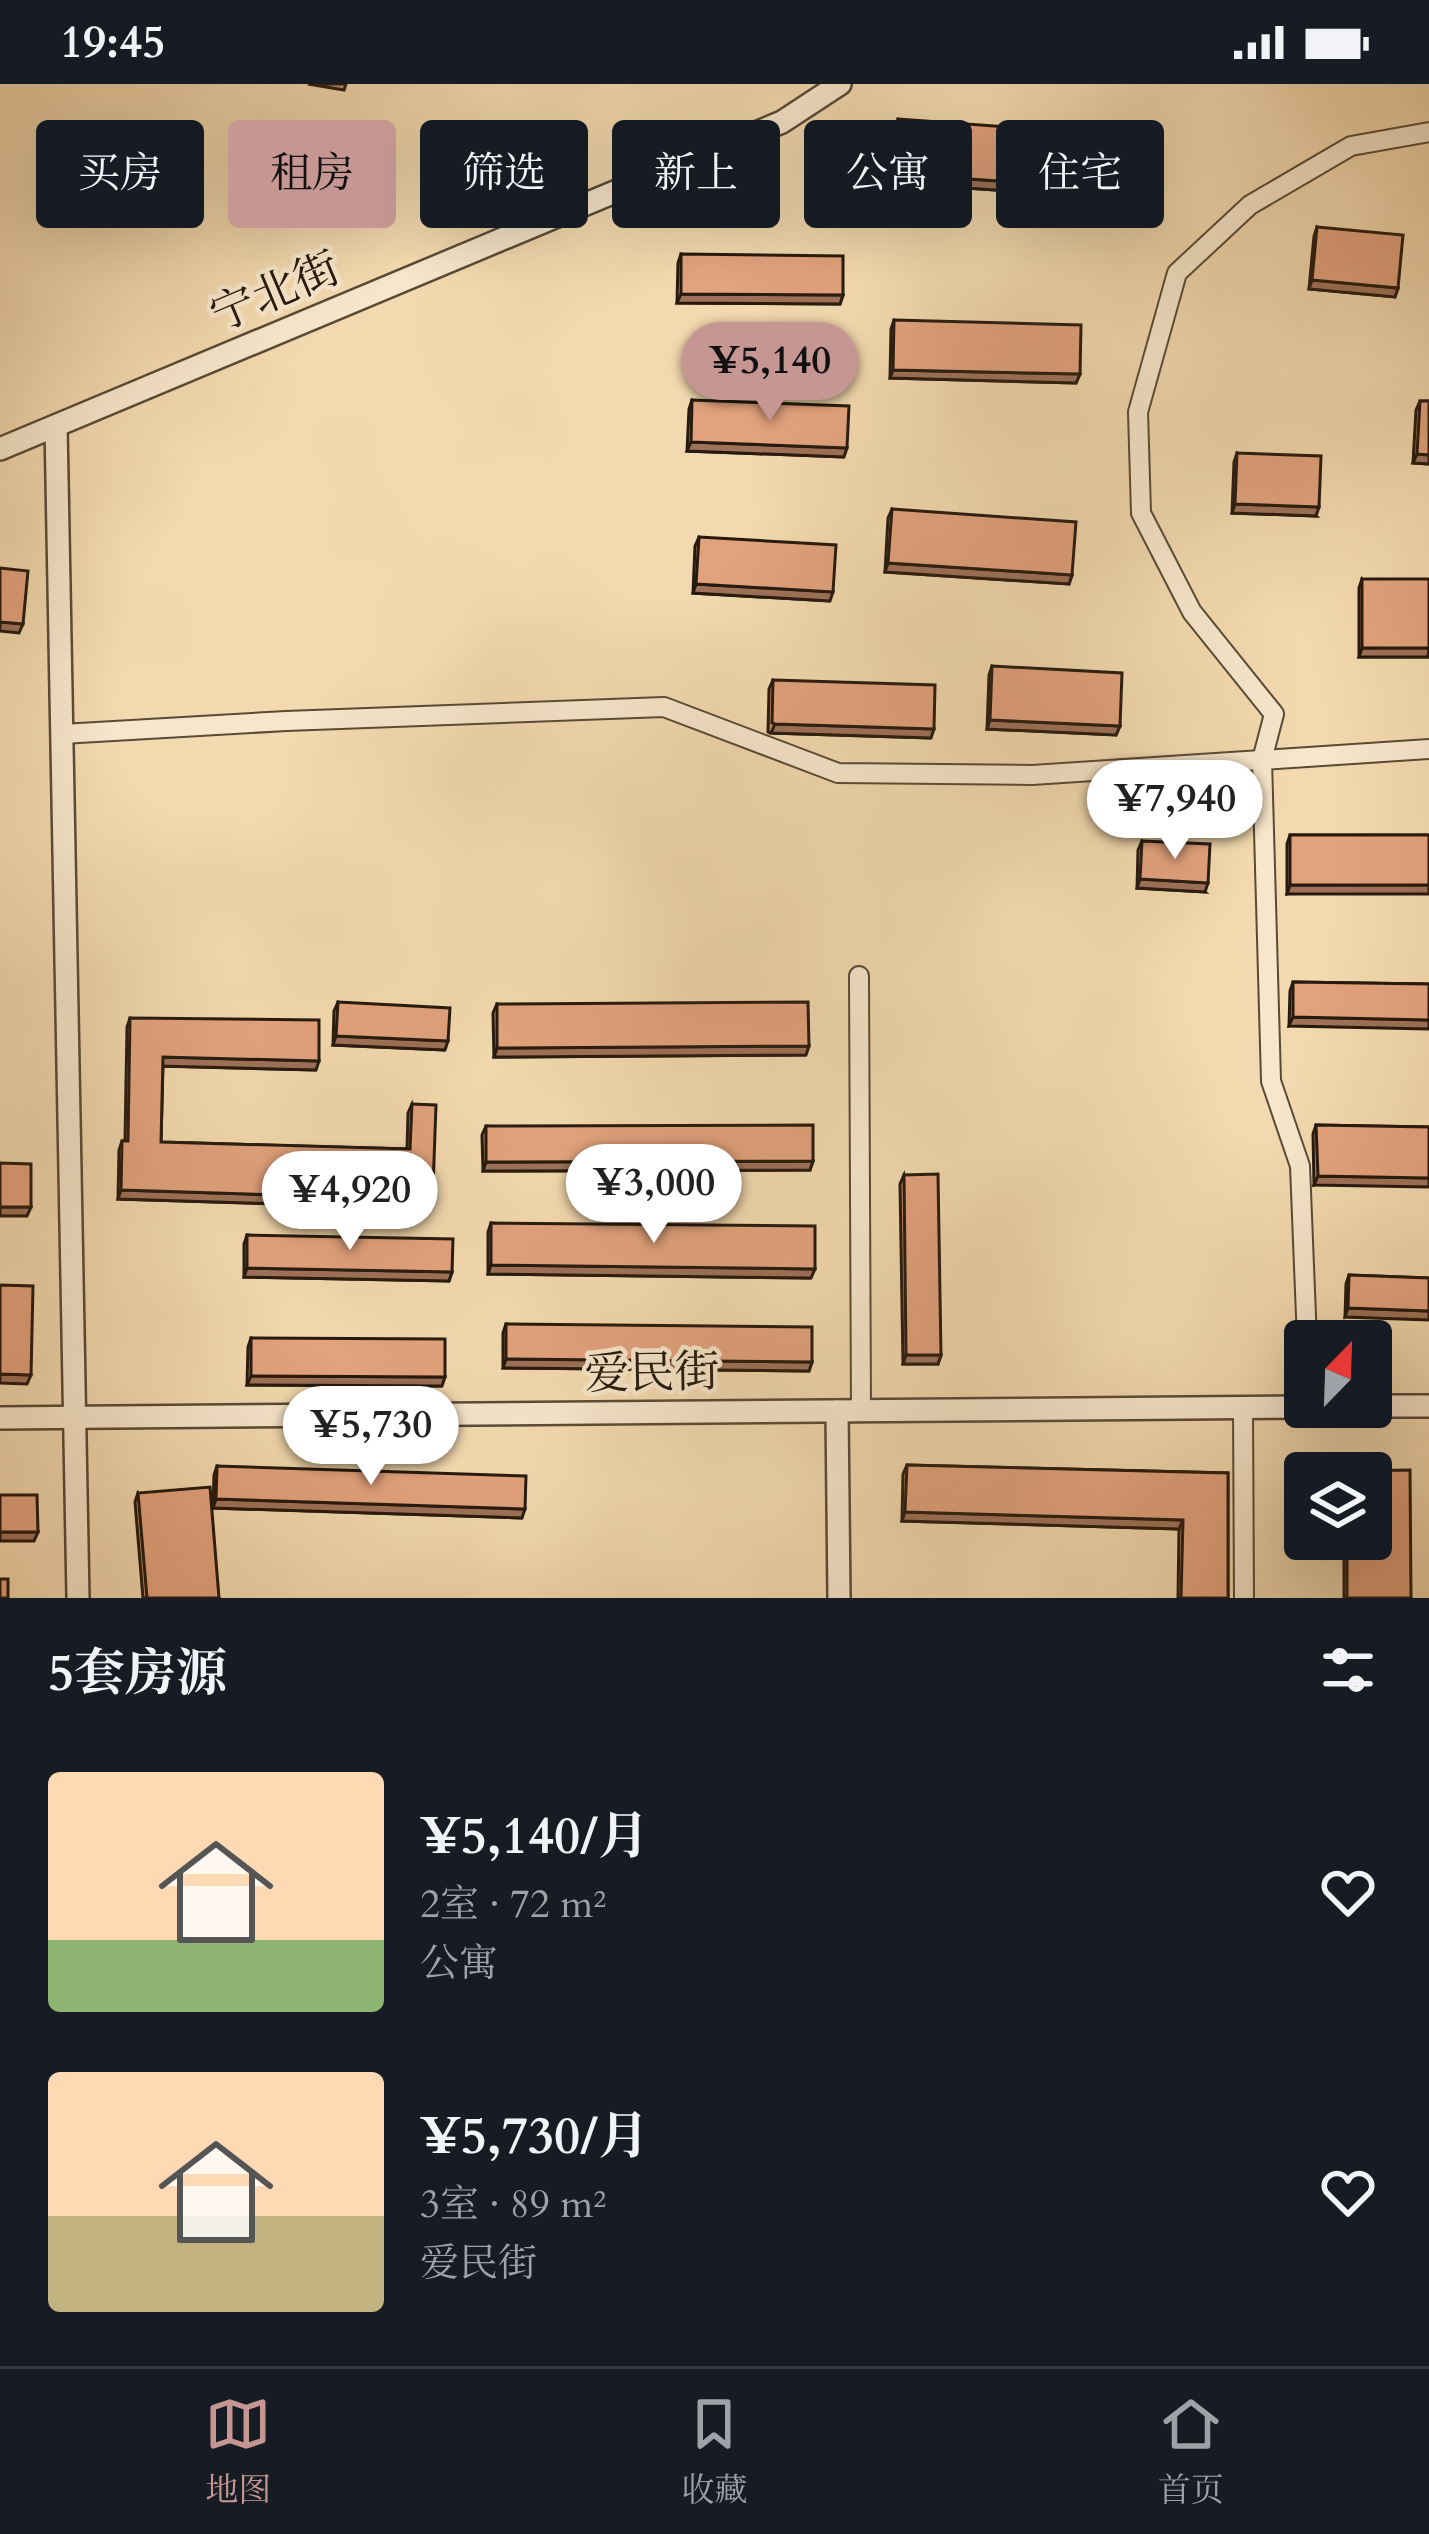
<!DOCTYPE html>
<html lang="zh">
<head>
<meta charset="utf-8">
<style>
  :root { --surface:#171b24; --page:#242831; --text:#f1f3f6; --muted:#9ea1a6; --line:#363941; --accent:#c59692 }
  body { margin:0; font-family:Cardo,"Noto Serif SC",serif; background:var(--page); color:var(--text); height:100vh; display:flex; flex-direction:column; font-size:45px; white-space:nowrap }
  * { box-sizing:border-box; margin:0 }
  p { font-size:39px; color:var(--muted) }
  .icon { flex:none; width:66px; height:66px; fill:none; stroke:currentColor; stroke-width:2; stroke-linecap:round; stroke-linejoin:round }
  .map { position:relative; height:1514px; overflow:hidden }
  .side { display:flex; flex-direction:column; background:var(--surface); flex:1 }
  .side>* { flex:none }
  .banner { position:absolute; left:36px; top:36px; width:1359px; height:108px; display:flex; gap:24px }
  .needle { width:78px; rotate:23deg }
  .tools { position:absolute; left:1284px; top:1236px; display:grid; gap:24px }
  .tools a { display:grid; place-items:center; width:108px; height:108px; border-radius:12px; background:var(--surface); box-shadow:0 12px 48px #0002; font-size:60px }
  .price { position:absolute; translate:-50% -102px; padding:0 27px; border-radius:42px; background:#fff; color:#222; font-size:39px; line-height:78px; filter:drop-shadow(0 3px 6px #0008) }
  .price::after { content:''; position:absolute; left:50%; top:72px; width:36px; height:27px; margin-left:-18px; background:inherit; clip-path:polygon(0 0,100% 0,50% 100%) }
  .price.selected { background:var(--accent); color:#111 }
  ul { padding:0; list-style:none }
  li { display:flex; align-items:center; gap:36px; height:300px; padding:0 48px }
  li span { display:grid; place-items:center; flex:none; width:336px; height:240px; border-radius:12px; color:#555 }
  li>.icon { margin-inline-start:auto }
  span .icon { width:144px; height:144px; fill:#fffc; stroke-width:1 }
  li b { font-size:51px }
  h2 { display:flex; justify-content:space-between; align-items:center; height:144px; padding:0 48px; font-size:51px }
  .chip { padding:0 42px; border-radius:12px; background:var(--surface); box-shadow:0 12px 48px #0002; font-size:42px; line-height:108px }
  .chip.selected { background:var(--accent); color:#111 }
  .status { display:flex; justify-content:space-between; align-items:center; height:84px; padding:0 60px; background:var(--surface); direction:ltr }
  .status svg { height:33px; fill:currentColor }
  .tab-bar { display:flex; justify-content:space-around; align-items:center; height:168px; border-top:3px solid var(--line); background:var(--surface); font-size:33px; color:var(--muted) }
  .tab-bar a { display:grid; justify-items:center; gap:6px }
  .tab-bar .selected { color:var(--accent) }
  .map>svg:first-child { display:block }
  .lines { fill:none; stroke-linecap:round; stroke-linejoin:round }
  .minor-casing { stroke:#594a37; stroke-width:22 }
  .tertiary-casing { stroke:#594a37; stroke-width:26 }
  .minor { stroke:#f7e6cb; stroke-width:18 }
  .tertiary { stroke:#f7e6cb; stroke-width:21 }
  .wall { fill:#c28b6c; stroke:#261a0f; stroke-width:3 }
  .shaded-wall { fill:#9e7158; stroke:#261a0f; stroke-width:3 }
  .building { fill:#e2a27d; stroke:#261a0f; stroke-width:3 }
  .labels { text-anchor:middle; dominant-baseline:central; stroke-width:9; stroke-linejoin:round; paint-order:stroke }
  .street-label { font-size:45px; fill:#261a0f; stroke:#f7e6cb }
</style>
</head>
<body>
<div class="status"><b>19:45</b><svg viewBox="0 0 49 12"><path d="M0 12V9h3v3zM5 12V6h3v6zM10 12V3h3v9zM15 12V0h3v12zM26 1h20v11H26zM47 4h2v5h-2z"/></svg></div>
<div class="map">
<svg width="1429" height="1514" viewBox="0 0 1429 1514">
  <rect width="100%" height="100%" fill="#f3d9af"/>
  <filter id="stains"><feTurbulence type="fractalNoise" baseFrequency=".00167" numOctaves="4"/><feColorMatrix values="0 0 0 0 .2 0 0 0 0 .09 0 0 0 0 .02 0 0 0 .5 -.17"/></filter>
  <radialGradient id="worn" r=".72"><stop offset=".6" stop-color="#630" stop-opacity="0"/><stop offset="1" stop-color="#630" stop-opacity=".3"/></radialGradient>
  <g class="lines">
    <defs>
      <g id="minor">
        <path d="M62,650L286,637L664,623L838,689L1032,691L1429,665"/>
        <path d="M859,892L861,1326"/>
        <path d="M1307,1257L1300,1082L1271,997L1262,676L1274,630L1192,528L1141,429L1138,328L1177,189L1250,121L1351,62L1429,48"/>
        <path d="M1243,1323L1244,1514"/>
      </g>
      <g id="tertiary">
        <path d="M56,342L78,1514"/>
        <path d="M0,365L782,38L840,0"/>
        <path d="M1371,1322H1429"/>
        <path d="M837,1327L839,1514"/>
        <path d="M0,1334L1305,1323"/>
      </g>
    </defs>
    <use href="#minor" class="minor-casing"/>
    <use href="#tertiary" class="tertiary-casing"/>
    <use href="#minor" class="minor"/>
    <use href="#tertiary" class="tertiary"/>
  </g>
  <g class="wall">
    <path d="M308,0H346L344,6Z"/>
    <path d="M898,35L1069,111L890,99L894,44Z"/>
    <path d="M1317,143L1398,204L1395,213L1309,205L1314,152Z"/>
    <path d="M681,170L843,211L840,220L677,219L678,179Z"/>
    <path d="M894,236L1080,290L1076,299L890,294L891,245Z"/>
    <path d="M692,316L844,373L687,367L689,325Z"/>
    <path d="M1420,317H1429V380L1413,379L1416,326Z"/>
    <path d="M1237,369L1316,432L1232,429L1234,378Z"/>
    <path d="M892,425L1072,491L1069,500L885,488L888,434Z"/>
    <path d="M699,453L830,517L693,509L695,462Z"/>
    <path d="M1362,495L1428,573H1359V504Z"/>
    <path d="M992,582L1120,642L1116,651L987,645L989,591Z"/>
    <path d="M773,596L931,654L771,649L768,648L769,605Z"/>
    <path d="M1290,751H1429L1287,810V760Z"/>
    <path d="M1142,757L1205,808L1137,804L1138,766Z"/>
    <path d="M1293,898L1429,900L1289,942L1290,907Z"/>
    <path d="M338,918L445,966L333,961L334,927Z"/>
    <path d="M497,920L806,971L494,973L493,929Z"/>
    <path d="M130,934L316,986L163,982L161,1058L407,1065L408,1029L412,1020L433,1104L429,1113L408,1112L404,1124L118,1115L119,1066L122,1057H125L127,943Z"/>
    <path d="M1316,1041L1429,1043L1314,1101L1313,1050Z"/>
    <path d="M486,1042L813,1077L810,1086L483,1087L482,1051Z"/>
    <path d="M904,1091L941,1271L938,1280H903L900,1100Z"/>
    <path d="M491,1139L811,1194L488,1190V1148Z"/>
    <path d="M247,1151L452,1188L449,1197L244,1193V1160Z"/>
    <path d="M1349,1191L1429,1194L1345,1233L1346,1200Z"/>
    <path d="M506,1240L812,1278L809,1287L503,1284V1249Z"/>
    <path d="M251,1254L442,1302L247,1301L248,1263Z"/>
    <path d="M907,1381L1228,1389V1514H1178L1179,1445L902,1437L903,1390Z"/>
    <path d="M217,1382L522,1434L213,1424L214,1391Z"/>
    <path d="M138,1409L219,1514H143L135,1418Z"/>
    <path d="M1344,1455H1371L1411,1514H1344Z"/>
  </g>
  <g class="shaded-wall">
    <path d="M894,90L1072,102L1069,111L890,99Z"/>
    <path d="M1312,196L1398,204L1395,213L1309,205Z"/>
    <path d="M681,210L843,211L840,220L677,219Z"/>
    <path d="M893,286L1080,290L1076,299L890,294Z"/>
    <path d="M691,358L847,364L844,373L687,367Z"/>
    <path d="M1417,370L1429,371V380L1413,379Z"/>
    <path d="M1235,420L1319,423L1316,432L1232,429Z"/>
    <path d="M888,479L1072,491L1069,500L885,488Z"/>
    <path d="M696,500L833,508L830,517L693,509Z"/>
    <path d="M0,538L23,540L19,549L0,547Z"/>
    <path d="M1362,564H1429L1428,573H1359Z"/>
    <path d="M990,636L1120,642L1116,651L987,645Z"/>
    <path d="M775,640L934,645L931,654L771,649Z"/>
    <path d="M1140,795L1208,799L1205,808L1137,804Z"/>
    <path d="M1290,801H1429V810H1287Z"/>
    <path d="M1293,933L1429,936V945L1289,942Z"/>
    <path d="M336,952L448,957L445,966L333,961Z"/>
    <path d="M809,962L806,971L494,973L497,964Z"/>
    <path d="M163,973L319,977L316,986L159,982Z"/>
    <path d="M813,1077L810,1086L483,1087L486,1078Z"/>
    <path d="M1318,1092L1429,1094V1103L1314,1101Z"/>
    <path d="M408,1102L433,1104L429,1113L405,1111Z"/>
    <path d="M121,1106L407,1115L404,1124L118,1115Z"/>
    <path d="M0,1123H31L27,1132H0Z"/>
    <path d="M491,1181L815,1185L811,1194L488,1190Z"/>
    <path d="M247,1184L452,1188L449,1197L244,1193Z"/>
    <path d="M1348,1224L1429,1227V1236L1345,1233Z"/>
    <path d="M906,1271H941L938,1280H903Z"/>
    <path d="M506,1275L812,1278L809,1287L503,1284Z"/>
    <path d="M0,1290L31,1291L27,1300L0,1299Z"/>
    <path d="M251,1292L445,1293L442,1302L247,1301Z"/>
    <path d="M216,1415L525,1425L522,1434L213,1424Z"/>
    <path d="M905,1428L1183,1436L1179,1445L902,1437Z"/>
    <path d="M0,1448H38L34,1457H0Z"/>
  </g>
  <g class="building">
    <path d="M898,35L1076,48L1072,102L894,90Z"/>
    <path d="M1317,143L1403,151L1398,204L1312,196Z"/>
    <path d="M681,170L843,172V211L681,210Z"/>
    <path d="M894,236L1081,241L1080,290L893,286Z"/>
    <path d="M692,316L849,322L847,364L691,358Z"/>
    <path d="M1420,317H1429V371L1417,370Z"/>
    <path d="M1237,369L1321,372L1319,423L1235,420Z"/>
    <path d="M892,425L1076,438L1072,491L888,479Z"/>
    <path d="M699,453L836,461L833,508L696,500Z"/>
    <path d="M0,484L28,487L23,540L0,538Z"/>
    <rect x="1362" y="495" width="67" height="69"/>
    <path d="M992,582L1122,589L1120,642L990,636Z"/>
    <path d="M773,596L935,601L934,645L775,640L772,639Z"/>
    <rect x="1290" y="751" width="139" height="50"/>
    <path d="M1142,757L1210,760L1208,799L1140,795Z"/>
    <path d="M1293,898L1429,900V936L1293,933Z"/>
    <path d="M338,918L450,924L448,957L336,952Z"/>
    <path d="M808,918L809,962L497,964V920Z"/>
    <path d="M130,934L319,936V977L163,973L161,1058L410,1065L412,1020L436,1021L433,1104L408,1102L407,1115L121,1106L122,1057H128Z"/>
    <path d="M813,1041V1077L486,1078V1042Z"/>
    <path d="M1316,1041L1429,1043V1094L1318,1092Z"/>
    <path d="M0,1079L31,1080V1123H0Z"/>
    <path d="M938,1090L941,1271H906L904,1091Z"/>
    <path d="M491,1139L815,1142V1185L491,1181Z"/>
    <path d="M247,1151L453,1155L452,1188L247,1184Z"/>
    <path d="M1349,1191L1429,1194V1227L1348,1224Z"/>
    <path d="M0,1201L33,1202L31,1291L0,1290Z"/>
    <path d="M506,1240L812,1243V1278L506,1275Z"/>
    <path d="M251,1254L445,1255V1293L251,1292Z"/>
    <path d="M907,1381L1228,1389V1514H1181L1183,1436L905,1428Z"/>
    <path d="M217,1382L526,1392L525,1425L216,1415Z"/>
    <path d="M1410,1386L1411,1514H1347V1455H1371V1389H1347V1387Z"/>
    <path d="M210,1403L219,1514H147L138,1409Z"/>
    <path d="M0,1411H37L38,1448H0Z"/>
    <rect x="0" y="1495" width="8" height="19"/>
  </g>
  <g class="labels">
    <g class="street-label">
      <text transform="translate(275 208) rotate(-23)">宁北街</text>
      <text transform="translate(652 1289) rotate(-1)">爱民街</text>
    </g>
  </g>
  <rect width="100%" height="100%" filter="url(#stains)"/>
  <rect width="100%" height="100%" fill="url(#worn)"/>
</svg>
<div class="tools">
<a><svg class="needle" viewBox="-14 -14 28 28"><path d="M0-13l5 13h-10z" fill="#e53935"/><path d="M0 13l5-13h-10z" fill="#9ea1a6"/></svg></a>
<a><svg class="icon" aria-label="layers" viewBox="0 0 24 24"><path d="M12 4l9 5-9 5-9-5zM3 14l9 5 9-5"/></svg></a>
</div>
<b class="price selected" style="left:770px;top:340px">¥5,140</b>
<b class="price" style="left:1175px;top:778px">¥7,940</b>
<b class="price" style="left:654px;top:1162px">¥3,000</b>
<b class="price" style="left:350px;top:1169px">¥4,920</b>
<b class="price" style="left:371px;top:1404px">¥5,730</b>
<div class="banner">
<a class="chip">买房</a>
<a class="chip selected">租房</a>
<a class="chip">筛选</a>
<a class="chip">新上</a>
<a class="chip">公寓</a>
<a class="chip">住宅</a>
</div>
</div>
<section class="side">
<h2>5套房源<svg class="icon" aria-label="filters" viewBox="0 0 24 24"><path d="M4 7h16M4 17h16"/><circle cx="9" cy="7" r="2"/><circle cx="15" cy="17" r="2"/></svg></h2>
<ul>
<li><span style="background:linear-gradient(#ffd9b3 70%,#8fb573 0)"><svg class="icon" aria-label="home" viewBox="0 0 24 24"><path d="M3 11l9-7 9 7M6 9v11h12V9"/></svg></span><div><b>¥5,140/月</b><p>2室 · 72 m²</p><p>公寓</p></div><svg class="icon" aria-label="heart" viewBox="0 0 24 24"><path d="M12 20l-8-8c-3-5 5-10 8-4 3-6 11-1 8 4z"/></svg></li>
<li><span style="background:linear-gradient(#ffd9b3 60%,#c2b280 0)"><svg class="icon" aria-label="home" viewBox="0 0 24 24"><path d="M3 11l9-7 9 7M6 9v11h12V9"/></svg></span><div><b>¥5,730/月</b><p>3室 · 89 m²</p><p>爱民街</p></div><svg class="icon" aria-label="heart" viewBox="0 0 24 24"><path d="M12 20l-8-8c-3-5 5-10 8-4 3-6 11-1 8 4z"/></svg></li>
</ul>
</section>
<nav class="tab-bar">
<a class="selected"><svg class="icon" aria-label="map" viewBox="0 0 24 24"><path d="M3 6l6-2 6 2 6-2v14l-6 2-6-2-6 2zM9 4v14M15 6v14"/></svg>地图</a>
<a><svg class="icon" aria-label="saved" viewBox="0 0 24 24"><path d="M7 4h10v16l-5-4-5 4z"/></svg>收藏</a>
<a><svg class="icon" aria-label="home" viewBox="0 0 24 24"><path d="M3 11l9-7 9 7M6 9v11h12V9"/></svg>首页</a>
</nav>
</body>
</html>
